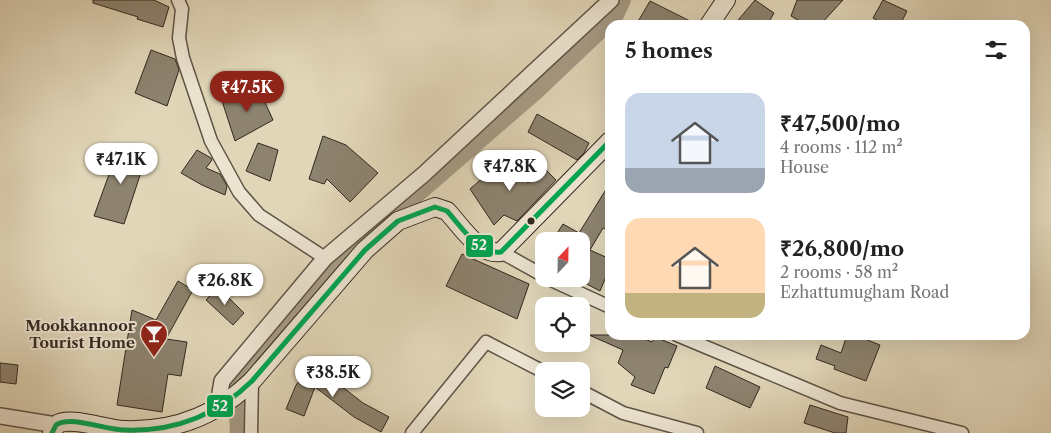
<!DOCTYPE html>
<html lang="en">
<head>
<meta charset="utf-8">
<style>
  :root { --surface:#fff; --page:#f6f6f6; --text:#222; --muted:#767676; --accent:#8f2418 }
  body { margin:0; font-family:"Libre Caslon Text",serif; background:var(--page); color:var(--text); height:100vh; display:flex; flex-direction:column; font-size:19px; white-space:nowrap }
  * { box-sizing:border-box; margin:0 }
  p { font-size:16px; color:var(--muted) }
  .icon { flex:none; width:28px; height:28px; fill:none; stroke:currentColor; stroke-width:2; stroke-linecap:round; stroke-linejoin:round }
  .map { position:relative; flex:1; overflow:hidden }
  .drawer { position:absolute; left:605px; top:20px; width:425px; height:320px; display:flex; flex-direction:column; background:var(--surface); border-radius:15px; box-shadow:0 5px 20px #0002 }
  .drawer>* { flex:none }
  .needle { width:32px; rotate:22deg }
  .fabs { position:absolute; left:535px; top:232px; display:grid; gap:10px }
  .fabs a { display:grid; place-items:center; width:55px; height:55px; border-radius:10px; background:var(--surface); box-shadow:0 5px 20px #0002; font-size:25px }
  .price { position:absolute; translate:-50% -42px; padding:0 11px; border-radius:18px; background:#fff; color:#222; font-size:16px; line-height:32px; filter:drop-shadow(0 1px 2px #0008) }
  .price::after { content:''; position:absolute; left:50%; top:30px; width:15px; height:11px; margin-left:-8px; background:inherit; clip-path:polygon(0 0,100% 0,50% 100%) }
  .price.active { background:var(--accent); color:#fff }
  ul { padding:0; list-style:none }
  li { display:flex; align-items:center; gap:15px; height:125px; padding:0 20px }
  li span { display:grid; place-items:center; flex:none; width:140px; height:100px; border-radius:15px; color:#555 }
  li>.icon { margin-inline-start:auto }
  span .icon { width:60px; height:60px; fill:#fffc; stroke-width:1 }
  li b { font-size:21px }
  h2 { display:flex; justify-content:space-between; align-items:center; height:60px; padding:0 20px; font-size:21px }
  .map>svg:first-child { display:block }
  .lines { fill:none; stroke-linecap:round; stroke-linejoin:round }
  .canal { stroke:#a69b84; stroke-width:16 }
  .building { fill:#8d836f; stroke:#332920 }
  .minor-casing { stroke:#5e5446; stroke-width:15 }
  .tertiary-casing { stroke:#5e5446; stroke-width:18 }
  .secondary-casing { stroke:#332920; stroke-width:20 }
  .minor { stroke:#ece4d1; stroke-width:12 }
  .tertiary { stroke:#ece4d1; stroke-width:15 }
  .secondary { stroke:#ece4d1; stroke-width:18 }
  .bus-1-casing { stroke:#ece4d1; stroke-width:9 }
  .bus-1 { stroke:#00a651; stroke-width:5 }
  .bus-dot { fill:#332920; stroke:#ece4d1; stroke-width:2 }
  .labels { text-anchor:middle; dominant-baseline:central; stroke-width:4; stroke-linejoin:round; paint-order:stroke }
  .poi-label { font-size:15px; font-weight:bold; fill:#332920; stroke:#ece4d1; text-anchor:end }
  .line-badge { stroke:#ece4d1; stroke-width:2 }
  .badge-label { font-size:14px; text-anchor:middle; font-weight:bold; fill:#fff }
</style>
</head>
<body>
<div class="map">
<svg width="1051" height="433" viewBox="0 0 1051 433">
  <rect width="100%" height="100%" fill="#e1d6b8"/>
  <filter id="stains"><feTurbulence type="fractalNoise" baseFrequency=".004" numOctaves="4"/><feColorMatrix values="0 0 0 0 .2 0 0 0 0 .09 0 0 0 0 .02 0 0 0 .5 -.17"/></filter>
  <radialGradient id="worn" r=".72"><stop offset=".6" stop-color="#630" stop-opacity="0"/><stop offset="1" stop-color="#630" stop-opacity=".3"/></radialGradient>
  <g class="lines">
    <g class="canal">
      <path d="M236,396L234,380L327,273L536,92L615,17L623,0"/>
      <path d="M236,397L238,433"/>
    </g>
  </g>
  <g class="building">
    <path d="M93,0H154L169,7L163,27L137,19L138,17L93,3Z"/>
    <path d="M755,0L774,13L767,25H734Z"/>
    <path d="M797,0H843L820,25H806L791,16Z"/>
    <path d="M883,0L907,11L900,25H886L873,18Z"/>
    <path d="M650,1L698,25H636Z"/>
    <path d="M151,50L175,59L179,70L167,106L135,93Z"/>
    <path d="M258,87L273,120L235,141L222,101Z"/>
    <path d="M537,114L589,143L584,153L577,160L528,132Z"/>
    <path d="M323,136L346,145L378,173L350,202L327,179L324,184L309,179Z"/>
    <path d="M258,143L278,150L270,181L246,171Z"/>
    <path d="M120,144L147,154L124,224L94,216Z"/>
    <path d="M197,150L211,158L212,160L206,168L220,174L227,186L225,195L202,185L181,173Z"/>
    <path d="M501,162L518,173L528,183L543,167L556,180L517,221L504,215L494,225L470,189Z"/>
    <path d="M610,183V232L603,228L590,250L610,259V267L600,291L581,281V241H552L563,224L579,233Z"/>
    <path d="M462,254L529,284L517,319L446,286Z"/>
    <path d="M178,281L193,290L166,339L187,342L181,376L168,374L162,412L117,405L132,310L156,320Z"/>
    <path d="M218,287L244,313L233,325L206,300Z"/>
    <path d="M589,335H635L652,342L655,337L677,346L668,368L665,367L654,394L631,385L635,377L618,363L623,350Z"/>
    <path d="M847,335H855L880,345L866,381L834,369L835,366L816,359L821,345L841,353Z"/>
    <path d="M0,363L18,365L16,384L0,382Z"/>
    <path d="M313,364L363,403L389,417L381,432L354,417L315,387L304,416L286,409L296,385Z"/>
    <path d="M715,366L760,387L750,408L706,388Z"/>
    <path d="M810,405L848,417L846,433H835L804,423Z"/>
  </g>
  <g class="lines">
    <defs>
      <g id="minor">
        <path d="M178,0L182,9L179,38L183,58L211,141L239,192L259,215L325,258"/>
        <path d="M501,252L544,276"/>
        <path d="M549,279L610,307"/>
        <path d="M677,335L840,403L962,433"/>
        <path d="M581,391L623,413L697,433"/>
        <path d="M251,433L252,381"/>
        <path d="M412,433L486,342L544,372"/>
      </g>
      <g id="tertiary">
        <path d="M217,410L222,381L325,258L424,174L611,0"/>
        <path d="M0,416L56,425"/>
      </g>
      <g id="secondary">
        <path d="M709,25L726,0"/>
        <path d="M52,433L56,425C70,415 106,430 124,430C174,432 216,416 252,381L365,250L398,221L435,207L447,211C461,226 479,256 501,252L610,141"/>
      </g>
    </defs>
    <use href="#minor" class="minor-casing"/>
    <use href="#tertiary" class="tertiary-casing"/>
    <use href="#secondary" class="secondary-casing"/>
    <use href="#minor" class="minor"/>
    <use href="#tertiary" class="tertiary"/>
    <use href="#secondary" class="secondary"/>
    <defs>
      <path id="bus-1" d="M52,433L56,425C70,415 106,430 124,430C174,432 216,416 252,381L365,250L398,221L435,207L447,211C461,226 479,256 501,252L610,141"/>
    </defs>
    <use href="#bus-1" class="bus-1-casing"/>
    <use href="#bus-1" class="bus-1"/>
  </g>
  <defs>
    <symbol id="bar-pin" viewBox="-11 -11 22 30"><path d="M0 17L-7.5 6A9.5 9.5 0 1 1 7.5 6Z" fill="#8f2418" stroke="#ece4d1"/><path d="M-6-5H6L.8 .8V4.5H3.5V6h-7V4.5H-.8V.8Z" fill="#fff"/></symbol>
  </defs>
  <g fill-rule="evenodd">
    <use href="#bar-pin" x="138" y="318" width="32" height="43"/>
  </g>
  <circle class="bus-dot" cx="531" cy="221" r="4.5"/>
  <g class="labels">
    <g class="poi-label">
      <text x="135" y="325">Mookkannoor<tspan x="135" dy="17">Tourist Home</tspan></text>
    </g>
  </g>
  <g class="line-badge">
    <rect x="465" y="234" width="29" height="24" rx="5" fill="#00a651"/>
    <rect x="206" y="394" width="28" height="24" rx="5" fill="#00a651"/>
  </g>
  <g class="badge-label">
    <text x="479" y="250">52</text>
    <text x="220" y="411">52</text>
  </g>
  <rect width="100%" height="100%" filter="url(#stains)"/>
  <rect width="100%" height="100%" fill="url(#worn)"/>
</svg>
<div class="fabs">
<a><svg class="needle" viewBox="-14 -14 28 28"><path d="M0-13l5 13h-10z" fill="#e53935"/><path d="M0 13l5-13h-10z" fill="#767676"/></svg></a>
<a><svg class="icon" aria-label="locate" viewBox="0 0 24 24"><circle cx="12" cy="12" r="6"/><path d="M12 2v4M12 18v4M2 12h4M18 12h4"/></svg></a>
<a><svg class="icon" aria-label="layers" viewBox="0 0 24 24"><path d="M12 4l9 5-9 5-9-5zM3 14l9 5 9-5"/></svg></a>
</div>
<b class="price active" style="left:247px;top:113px">₹47.5K</b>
<b class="price" style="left:121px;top:185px">₹47.1K</b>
<b class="price" style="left:510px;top:192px">₹47.8K</b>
<b class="price" style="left:225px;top:306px">₹26.8K</b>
<b class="price" style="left:333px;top:398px">₹38.5K</b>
<section class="drawer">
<h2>5 homes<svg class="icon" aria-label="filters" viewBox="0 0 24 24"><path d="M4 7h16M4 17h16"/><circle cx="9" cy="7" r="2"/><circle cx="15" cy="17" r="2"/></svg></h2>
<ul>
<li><span style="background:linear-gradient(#c9d6e8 75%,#9aa5b1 0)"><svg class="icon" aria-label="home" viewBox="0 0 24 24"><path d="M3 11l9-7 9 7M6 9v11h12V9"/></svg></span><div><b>₹47,500/mo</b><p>4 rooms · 112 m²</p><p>House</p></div></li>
<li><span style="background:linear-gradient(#ffd9b3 75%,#c2b280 0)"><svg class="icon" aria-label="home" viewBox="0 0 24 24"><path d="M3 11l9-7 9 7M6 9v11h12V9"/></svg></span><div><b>₹26,800/mo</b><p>2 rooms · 58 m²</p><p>Ezhattumugham Road</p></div></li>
</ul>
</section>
</div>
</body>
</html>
